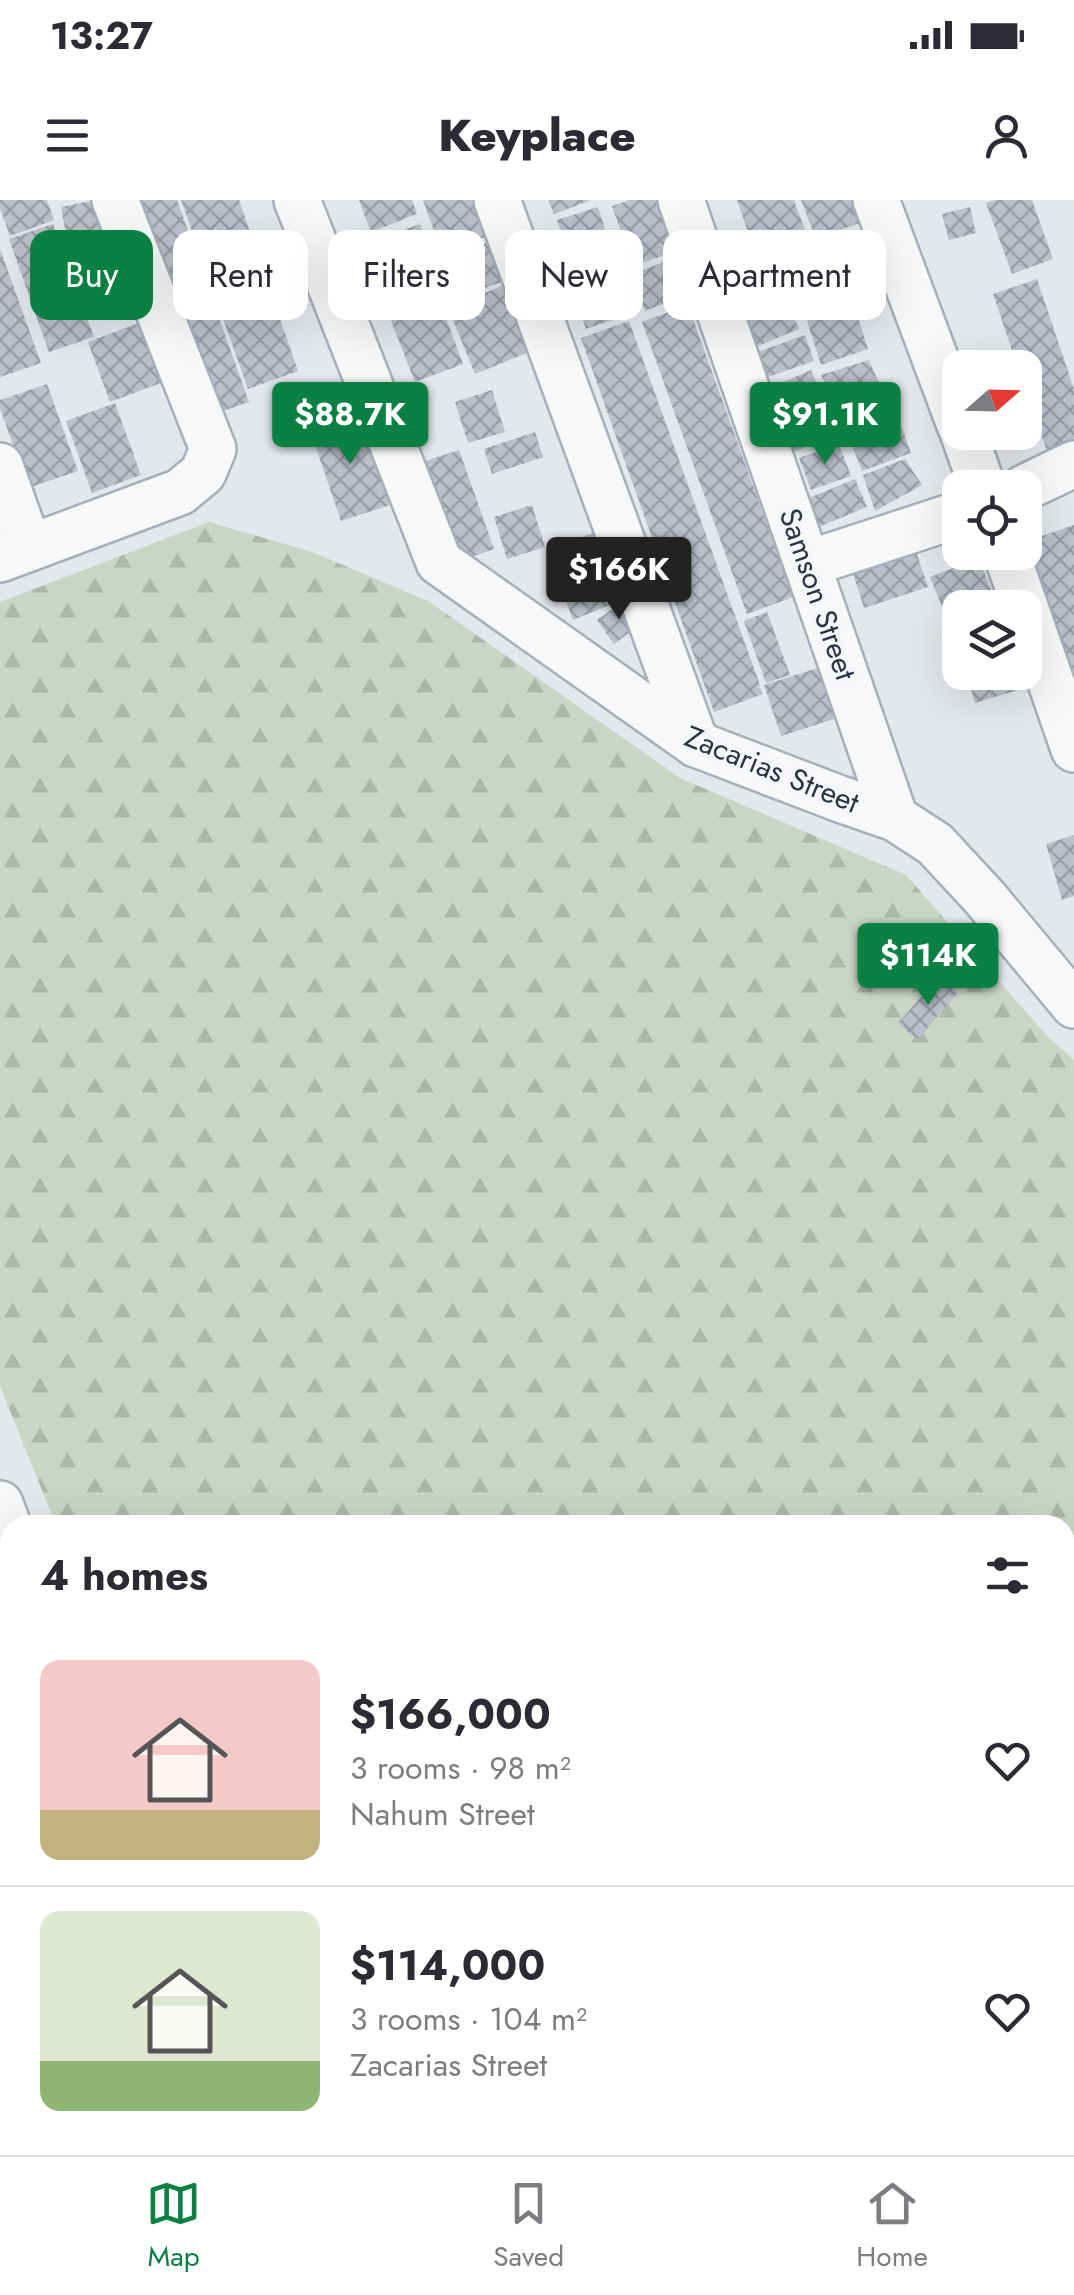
<!DOCTYPE html>
<html lang="en">
<head>
<meta charset="utf-8">
<style>
  :root { --surface:#fff; --page:#f2f2f3; --text:#2b2b33; --muted:#7c7c81; --line:#e1e1e2; --accent:#0b8043 }
  body { margin:0; font-family:Jost,sans-serif; background:var(--page); color:var(--text); height:100vh; display:flex; flex-direction:column; font-size:38px; white-space:nowrap }
  * { box-sizing:border-box; margin:0 }
  p { font-size:32px; color:var(--muted) }
  .icon { flex:none; width:55px; height:55px; fill:none; stroke:currentColor; stroke-width:2; stroke-linecap:round; stroke-linejoin:round }
  .map { position:relative; flex:1; overflow:hidden }
  .drawer { position:absolute; left:0px; top:1315px; width:1075px; height:640px; display:flex; flex-direction:column; background:var(--surface); border-radius:30px 30px 0 0; box-shadow:0 10px 40px #0002 }
  .drawer>* { flex:none }
  .top-card { position:absolute; left:30px; top:30px; width:1015px; height:90px; display:flex; gap:20px }
  .needle { width:65px; rotate:70deg }
  .buttons { position:absolute; left:942px; top:150px; display:grid; gap:20px }
  .buttons a { display:grid; place-items:center; width:100px; height:100px; border-radius:20px; background:var(--surface); box-shadow:0 10px 40px #0002; font-size:50px }
  .price { position:absolute; translate:-50% -85px; padding:0 22px; border-radius:10px; background:var(--accent); color:#fff; font-size:32px; line-height:65px; filter:drop-shadow(0 2px 5px #0008) }
  .price::after { content:''; position:absolute; left:50%; top:60px; width:30px; height:22px; margin-left:-15px; background:inherit; clip-path:polygon(0 0,100% 0,50% 100%) }
  .price.selected { background:#222; color:#fff }
  ul { padding:0; list-style:none }
  li { display:flex; align-items:center; gap:30px; height:250px; padding:0 40px }
  li+li { border-top:2px solid var(--line) }
  li span { display:grid; place-items:center; flex:none; width:280px; height:200px; border-radius:20px; color:#555 }
  li>.icon { margin-inline-start:auto }
  span .icon { width:120px; height:120px; fill:#fffc; stroke-width:1 }
  li b { font-size:42px }
  h2 { display:flex; justify-content:space-between; align-items:center; height:120px; padding:0 40px; font-size:42px }
  .tag { padding:0 35px; border-radius:20px; background:var(--surface); box-shadow:0 10px 40px #0002; font-size:35px; line-height:90px }
  .tag.selected { background:var(--accent); color:#fff }
  .status { display:flex; justify-content:space-between; align-items:center; height:70px; padding:0 50px; background:var(--surface); direction:ltr }
  .status svg { height:28px; fill:currentColor }
  header { display:flex; justify-content:space-between; align-items:center; height:130px; padding:0 40px; background:var(--surface); font-size:45px; font-weight:800 }
  .tabs { display:flex; justify-content:space-around; align-items:center; height:140px; border-top:2px solid var(--line); background:var(--surface); font-size:28px; color:var(--muted) }
  .tabs a { display:grid; justify-items:center; gap:5px }
  .tabs .selected { color:var(--accent) }
  .map>svg:first-child { display:block }
  .forest { fill:url(#forest-firs) }
  .building { fill:url(#building-cross-hatch) }
  .lines { fill:none; stroke-linecap:round; stroke-linejoin:round }
  .minor-casing { stroke:#a9aeb7; stroke-width:50 }
  .minor { stroke:#f7f8fa; stroke-width:45 }
  .labels { text-anchor:middle; dominant-baseline:central; stroke-width:9; stroke-linejoin:round; paint-order:stroke }
  .street-label { font-size:30px; fill:#2b3445; stroke:#f4f6f9 }
</style>
</head>
<body>
<div class="status"><b>13:27</b><svg viewBox="0 0 49 12"><path d="M0 12V9h3v3zM5 12V6h3v6zM10 12V3h3v9zM15 12V0h3v12zM26 1h20v11H26zM47 4h2v5h-2z"/></svg></div>
<header><svg class="icon" aria-label="menu" viewBox="0 0 24 24"><path d="M4 6h16M4 12h16M4 18h16"/></svg>Keyplace<svg class="icon" aria-label="person" viewBox="0 0 24 24"><circle cx="12" cy="8" r="4"/><path d="M4 21q1-7 8-7t8 7"/></svg></header>
<div class="map">
<svg width="1074" height="1955" viewBox="0 0 1074 1955">
  <defs>
    <pattern id="forest-firs" width="22" height="20" patternUnits="userSpaceOnUse" patternTransform="scale(2.5)"><rect width="22" height="20" fill="#c9d6c5"/><path d="M5 1l3.5 6h-7zM16 11l3.5 6h-7z" fill="#adb8ab"/></pattern>
    <pattern id="building-cross-hatch" width="8" height="8" patternUnits="userSpaceOnUse" patternTransform="scale(2.5)"><rect width="8" height="8" fill="#bbc0ca"/><path d="M0 0l8 8M0 8l8-8" fill="none" stroke="#989da6"/></pattern>
  </defs>
  <rect width="100%" height="100%" fill="#e4e7ec"/>
  <path class="forest" d="M209,322L312,352L428,401L680,578L906,675L1048,837L1074,860V1955H135V1945H1065V1325H56L0,1186V402Z"/>
  <g class="building">
    <path d="M0,0H47L54,20L10,36L0,8Z"/>
    <path d="M95,0L104,48L70,55L61,7Z"/>
    <path d="M125,0H177L249,202L203,218Z"/>
    <path d="M181,0H239L298,171L248,189Z"/>
    <path d="M359,0H412L417,14L371,32Z"/>
    <path d="M423,0H484L496,33L442,53Z"/>
    <path d="M548,0H591L554,14Z"/>
    <path d="M630,0H662L679,50L633,66L612,6Z"/>
    <path d="M737,0H794L806,33L755,52Z"/>
    <path d="M801,0H857L865,21L816,39Z"/>
    <path d="M996,0H1032L1053,59L1012,74L986,3Z"/>
    <path d="M598,7L618,70L577,83L557,20Z"/>
    <path d="M970,7L976,33L949,40L942,14Z"/>
    <path d="M53,24L94,137L49,152L9,39Z"/>
    <path d="M420,24L445,93L388,113L363,45Z"/>
    <path d="M495,39L510,79L452,100L438,60Z"/>
    <path d="M805,40L819,79L767,98L753,60Z"/>
    <path d="M0,49L41,163L0,177Z"/>
    <path d="M681,55L696,91L645,111L631,75Z"/>
    <path d="M1037,79L1074,189V242L1047,251L1025,189V168H1018L993,94Z"/>
    <path d="M619,80L630,114L586,129L574,96Z"/>
    <path d="M846,80L868,149L821,165L799,96Z"/>
    <path d="M502,86L529,152L475,174L448,108Z"/>
    <path d="M785,98L799,129L758,146L745,116Z"/>
    <path d="M439,99L463,164L415,182L390,118Z"/>
    <path d="M688,105L793,397L747,414L642,122Z"/>
    <path d="M629,121L760,485L757,488L760,487L763,494L714,512L581,138Z"/>
    <path d="M139,123L161,183L110,202L88,142Z"/>
    <path d="M805,135L814,161L765,178L755,153Z"/>
    <path d="M869,160L892,213L849,237L821,175Z"/>
    <path d="M811,170L825,203L785,220L772,187Z"/>
    <path d="M47,184L78,271L28,288L0,208V200Z"/>
    <path d="M492,190L505,232L468,243L455,202Z"/>
    <path d="M115,203L141,275L92,293L66,221Z"/>
    <path d="M832,205L843,233L790,253L780,224Z"/>
    <path d="M358,213L390,305L341,321L310,230Z"/>
    <path d="M902,228L911,253L862,271L853,248Z"/>
    <path d="M535,232L543,257L492,274L484,249Z"/>
    <path d="M839,244L851,276L811,290L799,258Z"/>
    <path d="M459,250L494,349L445,366L410,266Z"/>
    <path d="M905,259L922,285L875,311L863,275Z"/>
    <path d="M855,279L867,307L811,330L799,302Z"/>
    <path d="M532,305L545,347L507,359L494,317Z"/>
    <path d="M1074,325V471H1073L1027,341Z"/>
    <path d="M595,332L622,400L573,420L547,351Z"/>
    <path d="M913,343L928,387L864,408L850,364Z"/>
    <path d="M979,358L998,408H960V437L955,439L930,377Z"/>
    <path d="M625,400L642,423L614,444L597,420Z"/>
    <path d="M767,412L790,475L766,483L744,421Z"/>
    <path d="M837,462L853,513L781,536L764,485Z"/>
    <path d="M966,472H1016L1021,489L975,503Z"/>
    <path d="M1074,635V696L1062,700L1046,644Z"/>
    <path d="M940,776L958,793L917,840L898,823Z"/>
    <path d="M10,1485V1531L0,1532V1486Z"/>
    <path d="M0,1564H10V1657L0,1658Z"/>
    <rect x="0" y="1723" width="10" height="70"/>
    <path d="M0,1816H2L8,1863L0,1864Z"/>
  </g>
  <g class="lines">
    <defs>
      <g id="minor">
        <path d="M297,0L439,362L696,544L840,599L895,618L935,644L985,698L1074,805"/>
        <path d="M497,0L696,544"/>
        <path d="M681,0L895,618"/>
        <path d="M876,0L960,225"/>
        <path d="M963,232L983,288"/>
        <path d="M0,266L29,348"/>
        <path d="M1024,288L1074,264"/>
        <path d="M1006,352L1074,549"/>
        <path d="M0,359L180,292L203,273L213,249L115,0"/>
        <path d="M807,364L960,314"/>
        <path d="M0,1304L10,1331"/>
        <path d="M0,1403L10,1401"/>
      </g>
    </defs>
    <use href="#minor" class="minor-casing"/>
    <use href="#minor" class="minor"/>
  </g>
  <g class="labels">
    <g class="street-label">
      <text transform="translate(818 394) rotate(71)">Samson Street</text>
      <text transform="translate(772 569) rotate(22)">Zacarias Street</text>
    </g>
  </g>
</svg>
<div class="buttons">
<a><svg class="needle" viewBox="-14 -14 28 28"><path d="M0-13l5 13h-10z" fill="#e53935"/><path d="M0 13l5-13h-10z" fill="#7c7c81"/></svg></a>
<a><svg class="icon" aria-label="locate" viewBox="0 0 24 24"><circle cx="12" cy="12" r="6"/><path d="M12 2v4M12 18v4M2 12h4M18 12h4"/></svg></a>
<a><svg class="icon" aria-label="layers" viewBox="0 0 24 24"><path d="M12 4l9 5-9 5-9-5zM3 14l9 5 9-5"/></svg></a>
</div>
<b class="price" style="left:350px;top:267px">$88.7K</b>
<b class="price" style="left:825px;top:267px">$91.1K</b>
<b class="price selected" style="left:619px;top:422px">$166K</b>
<b class="price" style="left:928px;top:808px">$114K</b>
<div class="top-card">
<a class="tag selected">Buy</a>
<a class="tag">Rent</a>
<a class="tag">Filters</a>
<a class="tag">New</a>
<a class="tag">Apartment</a>
</div>
<section class="drawer">
<h2>4 homes<svg class="icon" aria-label="filters" viewBox="0 0 24 24"><path d="M4 7h16M4 17h16"/><circle cx="9" cy="7" r="2"/><circle cx="15" cy="17" r="2"/></svg></h2>
<ul>
<li><span style="background:linear-gradient(#f6c9c9 75%,#c2b280 0)"><svg class="icon" aria-label="home" viewBox="0 0 24 24"><path d="M3 11l9-7 9 7M6 9v11h12V9"/></svg></span><div><b>$166,000</b><p>3 rooms · 98 m²</p><p>Nahum Street</p></div><svg class="icon" aria-label="heart" viewBox="0 0 24 24"><path d="M12 20l-8-8c-3-5 5-10 8-4 3-6 11-1 8 4z"/></svg></li>
<li><span style="background:linear-gradient(#dfe7d0 75%,#8fb573 0)"><svg class="icon" aria-label="home" viewBox="0 0 24 24"><path d="M3 11l9-7 9 7M6 9v11h12V9"/></svg></span><div><b>$114,000</b><p>3 rooms · 104 m²</p><p>Zacarias Street</p></div><svg class="icon" aria-label="heart" viewBox="0 0 24 24"><path d="M12 20l-8-8c-3-5 5-10 8-4 3-6 11-1 8 4z"/></svg></li>
</ul>
</section>
</div>
<nav class="tabs">
<a class="selected"><svg class="icon" aria-label="map" viewBox="0 0 24 24"><path d="M3 6l6-2 6 2 6-2v14l-6 2-6-2-6 2zM9 4v14M15 6v14"/></svg>Map</a>
<a><svg class="icon" aria-label="saved" viewBox="0 0 24 24"><path d="M7 4h10v16l-5-4-5 4z"/></svg>Saved</a>
<a><svg class="icon" aria-label="home" viewBox="0 0 24 24"><path d="M3 11l9-7 9 7M6 9v11h12V9"/></svg>Home</a>
</nav>
</body>
</html>
